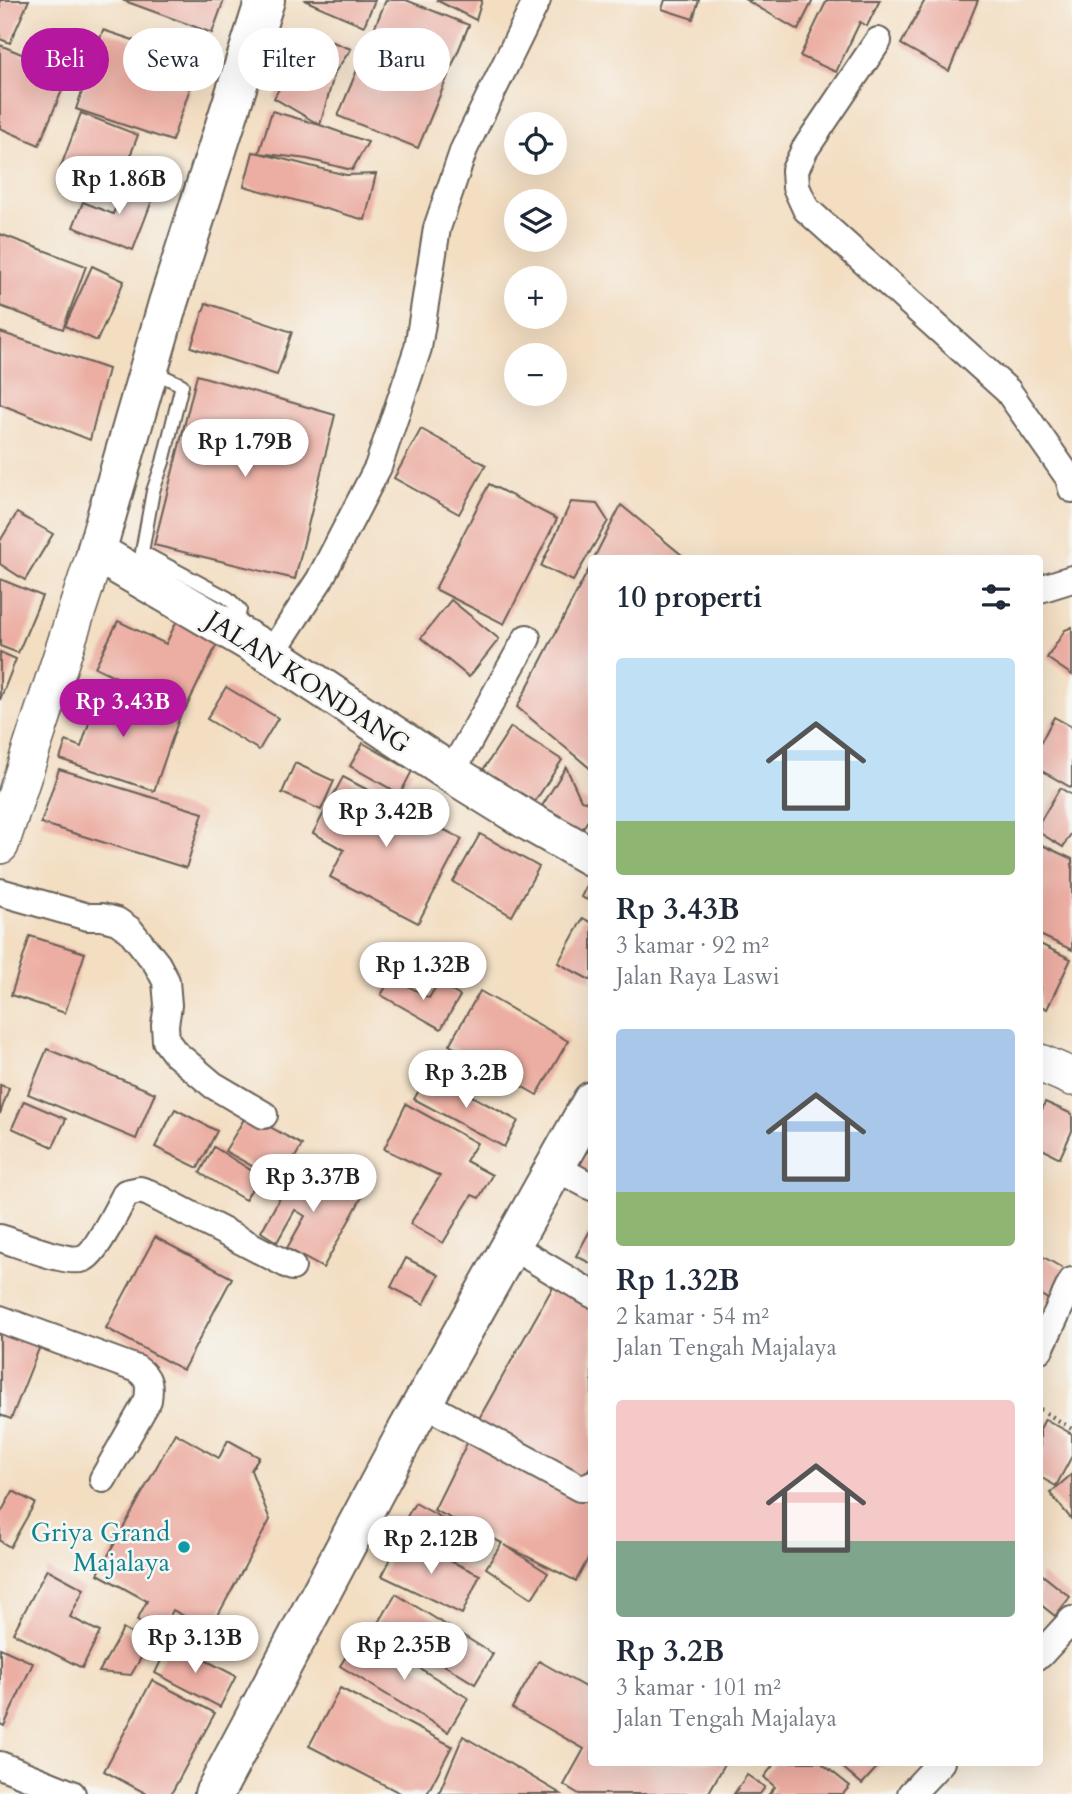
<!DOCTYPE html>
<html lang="id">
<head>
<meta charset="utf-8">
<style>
  :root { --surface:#fff; --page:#f6f6f7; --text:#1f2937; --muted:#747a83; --accent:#b5179e }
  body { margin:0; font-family:Cardo,serif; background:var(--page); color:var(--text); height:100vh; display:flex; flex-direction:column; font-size:26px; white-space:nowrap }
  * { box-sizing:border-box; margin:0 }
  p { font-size:23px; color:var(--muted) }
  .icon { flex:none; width:38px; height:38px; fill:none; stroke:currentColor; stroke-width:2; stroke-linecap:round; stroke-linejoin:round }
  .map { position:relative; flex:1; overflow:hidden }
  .sheet { position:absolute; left:588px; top:555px; width:455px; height:1211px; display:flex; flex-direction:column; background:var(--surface); border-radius:7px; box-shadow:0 7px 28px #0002 }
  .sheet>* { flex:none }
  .top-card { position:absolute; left:21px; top:28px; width:462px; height:63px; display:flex; gap:14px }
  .controls { position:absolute; left:504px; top:112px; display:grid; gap:14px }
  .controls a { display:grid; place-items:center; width:63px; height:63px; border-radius:50%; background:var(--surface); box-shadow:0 7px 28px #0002; font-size:35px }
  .price { position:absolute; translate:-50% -60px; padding:0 16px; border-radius:24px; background:#fff; color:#222; font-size:23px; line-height:46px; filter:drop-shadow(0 2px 4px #0008) }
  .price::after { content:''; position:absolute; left:50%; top:42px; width:21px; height:16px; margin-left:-10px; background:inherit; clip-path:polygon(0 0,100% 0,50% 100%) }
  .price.selected { background:var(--accent); color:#fff }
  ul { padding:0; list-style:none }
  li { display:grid; align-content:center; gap:14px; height:371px; padding:0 28px }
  li span { display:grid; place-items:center; height:217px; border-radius:7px; color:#555 }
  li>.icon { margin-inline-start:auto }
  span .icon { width:126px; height:126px; fill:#fffc; stroke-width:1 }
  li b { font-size:30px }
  h2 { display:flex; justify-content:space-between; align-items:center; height:84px; padding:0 28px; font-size:30px }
  .chip { padding:0 24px; border-radius:32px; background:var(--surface); box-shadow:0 7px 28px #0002; font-size:24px; line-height:63px }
  .chip.selected { background:var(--accent); color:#fff }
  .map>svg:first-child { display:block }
  .building { fill:#ecada2 }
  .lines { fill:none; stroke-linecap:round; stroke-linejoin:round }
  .lane-casing { stroke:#676056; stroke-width:16 }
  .street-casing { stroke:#676056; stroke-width:30 }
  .secondary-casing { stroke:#676056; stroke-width:40 }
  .primary-casing { stroke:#676056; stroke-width:42 }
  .path { stroke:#676056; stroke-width:4.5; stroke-dasharray:2 5; stroke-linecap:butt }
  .lane { stroke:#fff; stroke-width:12 }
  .street { stroke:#fff; stroke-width:26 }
  .secondary { stroke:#fff; stroke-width:37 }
  .primary { stroke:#fff; stroke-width:38 }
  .culture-dot { fill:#0f9aa8; stroke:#f6f6f2; stroke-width:2.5 }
  .labels { text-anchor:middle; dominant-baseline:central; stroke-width:5; stroke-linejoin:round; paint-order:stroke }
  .street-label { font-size:26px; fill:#1c1c1c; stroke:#f6f6f2 }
  .culture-label { font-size:26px; fill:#0d838f; stroke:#f6f6f2; text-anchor:end }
</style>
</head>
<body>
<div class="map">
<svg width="1072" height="1794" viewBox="0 0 1072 1794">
  <rect width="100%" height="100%" fill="#f6f6f2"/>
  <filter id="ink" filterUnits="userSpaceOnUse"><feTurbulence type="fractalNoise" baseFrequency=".0143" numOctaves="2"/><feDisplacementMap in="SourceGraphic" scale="14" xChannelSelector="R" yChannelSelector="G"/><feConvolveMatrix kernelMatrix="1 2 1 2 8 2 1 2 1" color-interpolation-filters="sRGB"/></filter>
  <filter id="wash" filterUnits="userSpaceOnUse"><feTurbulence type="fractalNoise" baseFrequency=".00686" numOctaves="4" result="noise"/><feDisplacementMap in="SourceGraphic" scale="28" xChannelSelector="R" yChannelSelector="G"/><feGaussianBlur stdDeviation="1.57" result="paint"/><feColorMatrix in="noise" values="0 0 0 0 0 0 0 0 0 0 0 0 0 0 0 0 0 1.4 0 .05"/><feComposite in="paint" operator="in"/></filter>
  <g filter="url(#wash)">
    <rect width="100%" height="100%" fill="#f3dec2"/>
    <g id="blocks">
      <g class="building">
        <path d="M0,0H29L10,43L0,39Z"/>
        <path d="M122,0H224L212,33Z"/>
        <path d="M304,0H375L364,26Z"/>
        <path d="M386,0H406L469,25L418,148L338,116Z"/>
        <path d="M436,0H482L476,20Z"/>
        <path d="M665,0H699L693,19L662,9Z"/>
        <path d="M746,0H813L798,30Z"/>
        <path d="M827,0H880L867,26L860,22L836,72L800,56Z"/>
        <path d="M925,0H978L949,71L901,44Z"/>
        <path d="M103,30L199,62L172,141L76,109Z"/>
        <path d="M304,31L351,49L335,72L294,53Z"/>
        <path d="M0,45L69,74L39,145L0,128Z"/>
        <path d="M290,68L335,72L320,125L368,142L352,170L307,159L259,153L346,175L376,174L365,220L244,186L253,152L259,153L272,111L320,125L274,98Z"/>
        <path d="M81,113L138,135L114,199L57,177Z"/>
        <path d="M127,179L156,190L133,250L73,227L83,202L113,214Z"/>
        <path d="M0,234L86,266L63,329L0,306Z"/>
        <path d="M92,266L124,281L97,341L65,326Z"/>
        <path d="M206,303L292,332L277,375L191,347Z"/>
        <path d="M0,332L108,369L90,440L0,404Z"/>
        <path d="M197,375L335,415L295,579L154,545Z"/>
        <path d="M421,429L486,465L459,514L394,478Z"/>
        <path d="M489,484L557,519L504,624L435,589Z"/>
        <path d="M571,502L597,504L608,521L573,581L541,566Z"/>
        <path d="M621,505L683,556L684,558H594Z"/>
        <path d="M17,513L53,534L25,580L0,564V541Z"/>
        <path d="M592,563V770L517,707Z"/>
        <path d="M0,579L42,596L18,653L0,646Z"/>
        <path d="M451,600L499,639L469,677L421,638Z"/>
        <path d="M179,616L221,636L185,710L95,667L118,621L166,644Z"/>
        <path d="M1072,627V675L1047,658L1065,630Z"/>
        <path d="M0,652L16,659L0,700Z"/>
        <path d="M83,684L180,716L154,791L60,759L66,741L81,747L94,708L77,703Z"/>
        <path d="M226,687L278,718L259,750L207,719Z"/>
        <path d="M1054,717L1072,727V788L1040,770V744Z"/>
        <path d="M511,727L562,760L532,806L481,773Z"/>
        <path d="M363,743L412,771L400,794L350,766Z"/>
        <path d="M295,763L334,781L321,810L282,793Z"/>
        <path d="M566,767L581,800L592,803V814L578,836L539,811Z"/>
        <path d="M59,769L203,813L186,868L41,823Z"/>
        <path d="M343,777L462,839L418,923L330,877L344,850L313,833Z"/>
        <path d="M1060,788L1072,795V832L1063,847L1040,833V822Z"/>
        <path d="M480,834L539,867L512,916L453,882Z"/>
        <path d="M1040,844L1072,859V950L1040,935Z"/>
        <path d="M592,875V902L581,897Z"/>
        <path d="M583,918L592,923V981L558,963Z"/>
        <path d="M30,936L85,953L65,1013L11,995Z"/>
        <path d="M1040,944L1071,959L1047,1009L1040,1005Z"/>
        <path d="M392,977L429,998L438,983L460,996L441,1029L381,995Z"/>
        <path d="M480,991L568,1041L537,1095L449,1045Z"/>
        <path d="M47,1049L155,1093L136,1139L28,1094Z"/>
        <path d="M429,1073L518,1121L504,1147L414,1099Z"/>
        <path d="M0,1085L9,1088L0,1114Z"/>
        <path d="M24,1101L66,1119L53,1147L12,1128Z"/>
        <path d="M1045,1102L1072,1114V1131L1060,1158L1040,1148V1114Z"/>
        <path d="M406,1104L477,1143L466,1161L492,1175L479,1198L472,1195L443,1243L410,1224L440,1176L384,1149Z"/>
        <path d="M175,1109L217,1131L198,1168L155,1147Z"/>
        <path d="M247,1114L302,1145L281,1182L225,1151Z"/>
        <path d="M592,1144V1181L576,1172Z"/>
        <path d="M214,1147L260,1176L245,1200L200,1173Z"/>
        <path d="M299,1163L362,1197L323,1268L287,1248L305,1216L295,1210L277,1242L261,1232Z"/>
        <path d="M592,1227V1264L576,1256Z"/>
        <path d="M155,1237L232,1278L183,1370L106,1328Z"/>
        <path d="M1040,1255L1066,1270L1049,1300L1040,1294Z"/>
        <path d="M406,1258L439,1275L424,1304L391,1287Z"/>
        <path d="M554,1285L592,1307V1464L582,1480L477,1422Z"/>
        <path d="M0,1330L40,1346L11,1419L0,1415Z"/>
        <path d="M1045,1419L1072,1434V1456L1056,1486L1040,1477V1429Z"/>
        <path d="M175,1433L219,1458L228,1440L259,1457L251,1470L270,1520L210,1630L173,1610L161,1633L137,1620L147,1601L98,1574Z"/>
        <path d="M469,1439L592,1500V1551L576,1581L504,1545L548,1573L532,1598L486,1568L502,1543L434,1510Z"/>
        <path d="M1072,1474V1520L1050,1493Z"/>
        <path d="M13,1491L35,1503L10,1547L0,1541V1514Z"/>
        <path d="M415,1503L451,1523L436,1550L399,1530Z"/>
        <path d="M401,1538L480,1575L462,1614L382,1576Z"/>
        <path d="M47,1569L84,1589L70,1617L100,1632L82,1668L13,1633Z"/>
        <path d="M1040,1573L1070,1597L1055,1616L1040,1604Z"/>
        <path d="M396,1594L493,1654L475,1684L378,1624Z"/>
        <path d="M123,1629L149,1644L131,1675L99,1672Z"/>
        <path d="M361,1632L468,1698L448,1732L340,1666Z"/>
        <path d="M170,1642L236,1676L220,1707L155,1673Z"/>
        <path d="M0,1648L33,1663L4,1726L0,1724Z"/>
        <path d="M539,1661L592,1691V1762H726L708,1794H579L564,1785L584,1749L512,1708Z"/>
        <path d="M152,1680L215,1713L171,1794H147L104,1771Z"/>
        <path d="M340,1688L452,1746L427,1794H402L309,1746Z"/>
        <path d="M463,1736L561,1794H441L439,1793Z"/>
        <path d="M776,1762H820L850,1786L843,1794H769L775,1787L764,1777Z"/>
        <path d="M842,1762H882L862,1784L840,1765Z"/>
        <path d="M747,1775L765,1787L760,1794H734Z"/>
      </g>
    </g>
  </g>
  <g filter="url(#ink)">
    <use href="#blocks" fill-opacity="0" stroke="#676056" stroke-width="2"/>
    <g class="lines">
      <defs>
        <path id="lane" d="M152,371L182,385L163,462L153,491L142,552L228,598L240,610L235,629"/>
        <g id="street">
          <path d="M878,41L805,149L795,170L796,187L806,209L1008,391L1069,478L1072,489"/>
          <path d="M1040,589L1072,579"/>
          <path d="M271,654L320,579L378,467L418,348L437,228L464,149L537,0"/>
          <path d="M451,773L527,638"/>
          <path d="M0,892L88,917H102L117,921L130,930L157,964L166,981L168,1005L165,1025L166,1041L175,1053L213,1085L264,1115"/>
          <path d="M555,1167L592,1187"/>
          <path d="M0,1238C18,1243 68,1265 84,1258C96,1253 119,1206 126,1193L140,1190L149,1193L292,1267"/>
          <path d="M511,1246L592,1294"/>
          <path d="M0,1319L137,1369C150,1378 150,1386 148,1400L103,1479"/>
          <path d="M1040,1349L1072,1281"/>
          <path d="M423,1403L580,1488H587L592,1484"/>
          <path d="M1040,1655L1072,1620"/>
          <path d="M0,1765L72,1794"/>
          <path d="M911,1794L941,1762"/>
        </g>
        <g id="secondary">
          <path d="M0,845L96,552"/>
          <path d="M1040,1063L1072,1077"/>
        </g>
        <g id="primary">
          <path d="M265,0L168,303L96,552L271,654L451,773L530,822L592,857"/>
          <path d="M214,1794L407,1431L592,1101"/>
        </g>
      </defs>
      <use href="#lane" class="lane-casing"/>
      <use href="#street" class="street-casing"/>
      <use href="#secondary" class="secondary-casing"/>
      <use href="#primary" class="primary-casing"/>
      <path class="path" d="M1040,1409L1072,1429"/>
      <use href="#lane" class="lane"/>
      <use href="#street" class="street"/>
      <use href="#secondary" class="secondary"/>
      <use href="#primary" class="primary"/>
    </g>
  </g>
  <circle class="culture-dot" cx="184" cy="1547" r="7"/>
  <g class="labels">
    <g class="street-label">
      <text transform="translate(308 682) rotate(33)">JALAN KONDANG</text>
    </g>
    <g class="culture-label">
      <text x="170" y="1532">Griya Grand<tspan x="170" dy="30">Majalaya</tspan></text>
    </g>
  </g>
</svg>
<div class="controls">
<a><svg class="icon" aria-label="locate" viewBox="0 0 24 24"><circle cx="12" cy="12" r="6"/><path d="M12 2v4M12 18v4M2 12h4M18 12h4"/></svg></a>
<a><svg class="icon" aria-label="layers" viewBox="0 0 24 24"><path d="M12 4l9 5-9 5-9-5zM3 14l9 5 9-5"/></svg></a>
<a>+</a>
<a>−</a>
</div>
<b class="price" style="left:119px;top:216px">Rp 1.86B</b>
<b class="price" style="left:245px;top:479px">Rp 1.79B</b>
<b class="price selected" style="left:123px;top:739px">Rp 3.43B</b>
<b class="price" style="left:386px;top:849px">Rp 3.42B</b>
<b class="price" style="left:423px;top:1002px">Rp 1.32B</b>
<b class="price" style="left:466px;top:1110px">Rp 3.2B</b>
<b class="price" style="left:313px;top:1214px">Rp 3.37B</b>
<b class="price" style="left:431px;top:1576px">Rp 2.12B</b>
<b class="price" style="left:195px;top:1675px">Rp 3.13B</b>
<b class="price" style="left:404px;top:1682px">Rp 2.35B</b>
<div class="top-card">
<a class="chip selected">Beli</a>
<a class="chip">Sewa</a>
<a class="chip">Filter</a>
<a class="chip">Baru</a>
</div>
<section class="sheet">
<h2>10 properti<svg class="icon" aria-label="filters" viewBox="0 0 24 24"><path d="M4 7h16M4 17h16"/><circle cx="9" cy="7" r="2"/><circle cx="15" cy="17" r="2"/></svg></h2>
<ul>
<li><span style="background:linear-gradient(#bfe0f5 75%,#8fb573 0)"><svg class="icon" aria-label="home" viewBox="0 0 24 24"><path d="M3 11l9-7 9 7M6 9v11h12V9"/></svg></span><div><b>Rp 3.43B</b><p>3 kamar · 92 m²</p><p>Jalan Raya Laswi</p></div></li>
<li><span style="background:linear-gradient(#a9c7e8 75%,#8fb573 0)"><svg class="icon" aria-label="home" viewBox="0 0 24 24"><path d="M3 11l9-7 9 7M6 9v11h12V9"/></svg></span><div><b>Rp 1.32B</b><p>2 kamar · 54 m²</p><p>Jalan Tengah Majalaya</p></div></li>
<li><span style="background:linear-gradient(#f6c9c9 65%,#7fa58c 0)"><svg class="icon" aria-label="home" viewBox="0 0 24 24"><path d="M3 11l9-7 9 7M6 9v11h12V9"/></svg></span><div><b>Rp 3.2B</b><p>3 kamar · 101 m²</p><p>Jalan Tengah Majalaya</p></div></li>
</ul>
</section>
</div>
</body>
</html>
